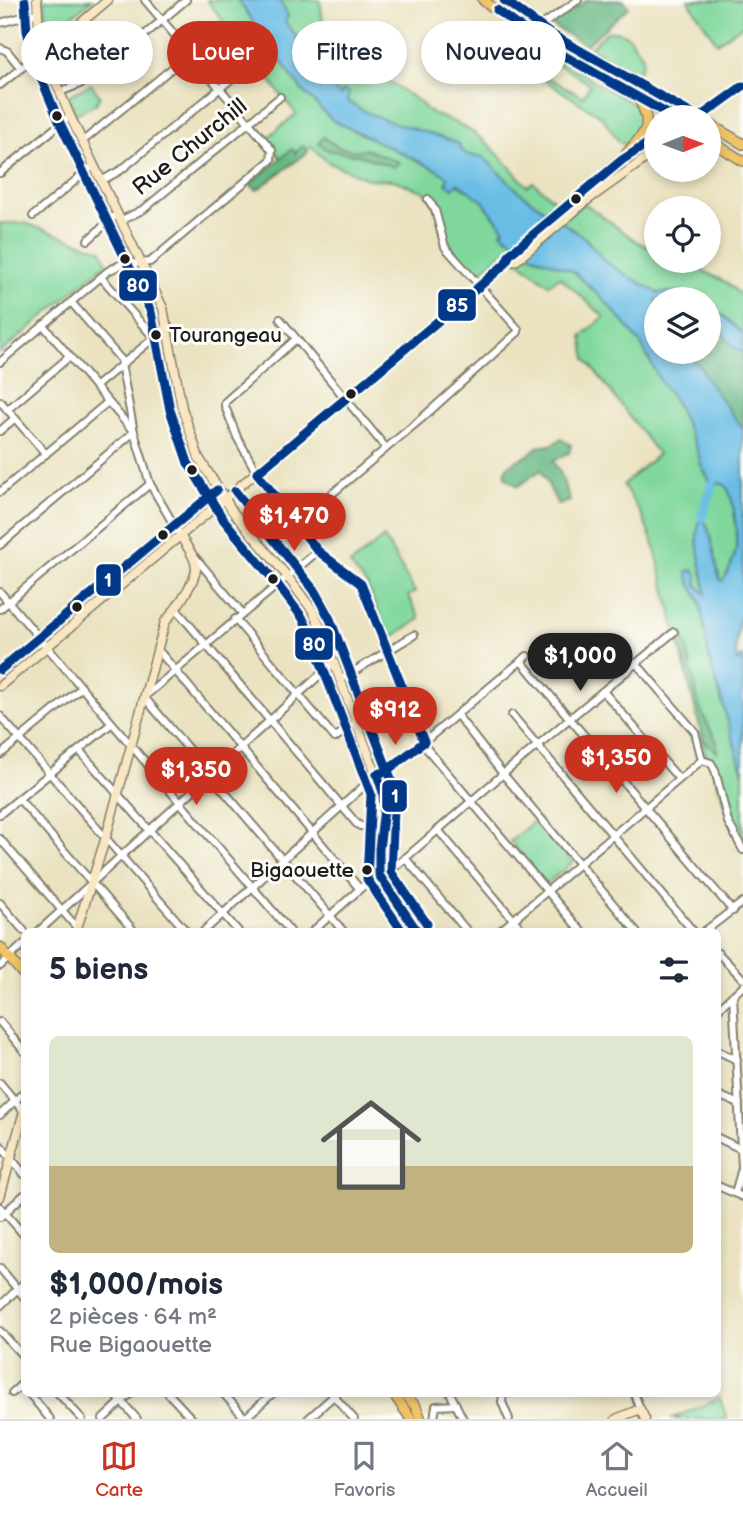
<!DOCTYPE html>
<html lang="fr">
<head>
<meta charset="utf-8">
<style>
  :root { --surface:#fff; --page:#f6f6f7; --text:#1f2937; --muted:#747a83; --line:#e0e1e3; --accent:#c8321e }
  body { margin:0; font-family:"Balsamiq Sans",sans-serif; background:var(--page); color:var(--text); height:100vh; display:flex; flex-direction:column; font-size:26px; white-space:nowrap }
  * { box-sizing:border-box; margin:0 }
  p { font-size:23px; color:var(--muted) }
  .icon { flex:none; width:38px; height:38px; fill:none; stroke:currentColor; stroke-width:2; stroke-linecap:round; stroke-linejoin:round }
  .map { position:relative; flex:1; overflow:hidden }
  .side { position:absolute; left:21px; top:928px; width:700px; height:469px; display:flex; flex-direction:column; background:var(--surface); border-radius:10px; box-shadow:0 4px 10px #0003 }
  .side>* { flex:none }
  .hud { position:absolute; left:21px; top:21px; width:702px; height:63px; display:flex; gap:14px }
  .needle { width:46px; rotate:89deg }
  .tools { position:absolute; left:644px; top:105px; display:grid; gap:14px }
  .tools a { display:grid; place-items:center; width:77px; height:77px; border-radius:50%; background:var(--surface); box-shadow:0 4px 10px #0003; font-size:35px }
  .price { position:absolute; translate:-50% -60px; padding:0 16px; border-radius:24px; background:var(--accent); color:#fff; font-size:23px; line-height:46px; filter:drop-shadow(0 2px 4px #0008) }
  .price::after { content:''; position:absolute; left:50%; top:42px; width:21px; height:16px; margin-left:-10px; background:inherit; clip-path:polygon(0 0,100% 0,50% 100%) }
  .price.active { background:#222; color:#fff }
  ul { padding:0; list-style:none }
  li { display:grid; align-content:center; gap:14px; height:371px; padding:0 28px }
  li span { display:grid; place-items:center; height:217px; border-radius:10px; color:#555 }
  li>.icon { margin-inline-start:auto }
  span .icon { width:126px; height:126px; fill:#fffc; stroke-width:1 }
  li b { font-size:30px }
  h2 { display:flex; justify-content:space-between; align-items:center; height:84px; padding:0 28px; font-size:30px }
  .pill { padding:0 24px; border-radius:32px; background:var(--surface); box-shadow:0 4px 10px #0003; font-size:24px; line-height:63px }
  .pill.active { background:var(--accent); color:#fff }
  .tabs { display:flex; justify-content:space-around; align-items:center; height:98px; border-top:2px solid var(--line); background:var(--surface); font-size:19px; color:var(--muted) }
  .tabs a { display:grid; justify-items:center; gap:4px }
  .tabs .active { color:var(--accent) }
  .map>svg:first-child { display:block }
  .green { fill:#7fd79c; stroke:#4e7a5c; stroke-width:2 }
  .forest { fill:#67b884; stroke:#426a50; stroke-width:2 }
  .water { fill:#69bde5; stroke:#426c80; stroke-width:2 }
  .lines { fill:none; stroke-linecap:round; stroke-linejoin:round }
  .river { stroke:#69bde5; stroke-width:10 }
  .street-casing { stroke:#837f6e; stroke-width:10 }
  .secondary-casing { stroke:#837f6e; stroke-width:11 }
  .primary-casing { stroke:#837f6e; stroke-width:12 }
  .street { stroke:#fff; stroke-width:6 }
  .secondary { stroke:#f9e7c3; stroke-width:8 }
  .primary { stroke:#f0c369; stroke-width:9 }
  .bus-1-casing { stroke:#fdfcf7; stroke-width:14 }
  .bus-2-casing { stroke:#fdfcf7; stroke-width:14 }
  .bus-3-casing { stroke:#fdfcf7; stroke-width:14 }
  .bus-4-casing { stroke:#fdfcf7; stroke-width:14 }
  .bus-5-casing { stroke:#fdfcf7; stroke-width:14 }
  .bus-1 { stroke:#013888; stroke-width:9 }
  .bus-2 { stroke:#013888; stroke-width:9 }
  .bus-3 { stroke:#013888; stroke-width:9 }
  .bus-4 { stroke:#013888; stroke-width:9 }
  .bus-5 { stroke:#013888; stroke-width:9 }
  .bus-dot { fill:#1c1c1c; stroke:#fdfcf7; stroke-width:2.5 }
  .labels { text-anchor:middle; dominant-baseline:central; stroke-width:6; stroke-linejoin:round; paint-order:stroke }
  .bus-label { font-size:21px; fill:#1c1c1c; stroke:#fdfcf7; text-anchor:start }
  .street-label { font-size:23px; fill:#1c1c1c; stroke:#fdfcf7 }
  .line-badge { stroke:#fdfcf7; stroke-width:2.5 }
  .badge-label { font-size:19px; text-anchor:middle; font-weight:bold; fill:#fff }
</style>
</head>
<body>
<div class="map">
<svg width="743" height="1419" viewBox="0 0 743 1419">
  <rect width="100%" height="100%" fill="#fdfcf7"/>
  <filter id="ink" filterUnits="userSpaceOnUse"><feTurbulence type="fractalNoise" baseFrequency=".0143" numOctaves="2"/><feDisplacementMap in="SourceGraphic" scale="14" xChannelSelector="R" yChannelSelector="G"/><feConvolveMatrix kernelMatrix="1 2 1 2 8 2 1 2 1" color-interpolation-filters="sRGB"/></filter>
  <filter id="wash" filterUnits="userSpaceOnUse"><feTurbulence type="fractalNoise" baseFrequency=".00686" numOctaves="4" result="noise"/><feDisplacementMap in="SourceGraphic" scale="28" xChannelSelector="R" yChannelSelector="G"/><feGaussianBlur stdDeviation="1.57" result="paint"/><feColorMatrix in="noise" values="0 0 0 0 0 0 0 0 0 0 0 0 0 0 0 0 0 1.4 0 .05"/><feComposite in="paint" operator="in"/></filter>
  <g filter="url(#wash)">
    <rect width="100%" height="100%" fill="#eae2c0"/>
    <g class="green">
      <path d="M44,0H92L49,35Z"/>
      <path d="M207,0H238L301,89L332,120L435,169L449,177L453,188L457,183L482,200L504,230L502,233L534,256L573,271L604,300L627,326L641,344L661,382L676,403L697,449L701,465L712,485C715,484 720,483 723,483C734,488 738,538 736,549C734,561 729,571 723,581L720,580L711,545L705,581L706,594L697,585C697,578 698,572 691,570L689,581L700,601L709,657L743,773V847L735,834L710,761L704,750L700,727L654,545L641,514L623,485L658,454L586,359L582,336L604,317L560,277L549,285L506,251L476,275L446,241L438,208L432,199L423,191L393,180L368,179L329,163L311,147L287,166L266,139L296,114Z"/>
      <path d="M280,0H320L325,38L421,103C429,116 445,117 458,124C490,140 503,160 527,186L533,182L570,214L584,203L639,243L656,250V261H681L695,267L726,282L743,297V334L724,316L709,307V299H697L683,292L658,293L613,267L605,261L585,238L523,195L480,158L469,155L369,114L347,101L311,67L296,36L285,22Z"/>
      <path d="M688,0H743V25L717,43Z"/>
      <path d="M616,31L628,36L643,56L642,65L637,74L590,48L607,32Z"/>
      <path d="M557,59L638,107C648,125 639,134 625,144L620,143L602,117L544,80L548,70L550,72L547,77L583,97L590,84L556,63L553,67L551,66Z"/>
      <path d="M91,84L100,96L96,104L76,114L68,96Z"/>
      <path d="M0,223H25L102,250L107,263L0,353Z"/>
      <path d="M384,537L415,592L408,596L420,619L389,639L367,585L350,565Z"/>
      <path d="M538,818L573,862L546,884L510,841Z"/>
      <path d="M720,1398L727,1419H671Z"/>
    </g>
    <g class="forest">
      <path d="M588,0H623L629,7L586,45L553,26L555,21Z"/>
      <path d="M323,137L338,147L357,151L366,149L399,162L394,167L362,156L327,150L319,143Z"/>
      <path d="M303,146L308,152L257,190L249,184L292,149L295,153Z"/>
      <path d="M709,316C723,323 720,330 728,341C731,345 739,349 743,353V429L706,379C705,368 693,362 688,352H709Z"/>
      <path d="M561,439L571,445L569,453L553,461L560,472L570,501L558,505L541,470L518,486L505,477L506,468L515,461L527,456L537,447L551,445Z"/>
      <path d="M678,636L686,643L700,709L717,742V752L703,740Z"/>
    </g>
    <g class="water">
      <path d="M238,0H280L288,16L285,22L296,36L311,67L340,95L344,90L349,93L347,101C379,124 423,128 459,144L461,150L469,155L483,157L523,195L585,238L605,261L613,267L658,293L683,292L697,299H683L677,297L656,299V352H688C693,362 705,368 706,379L743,429V610C737,627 734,644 737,662L743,656V773L709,657L700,601L689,581L687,571H694L697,575V585L706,594C704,572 690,535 702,517C712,528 715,564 720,580L723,581C729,570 734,561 736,549C738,538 734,488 723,484C720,482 715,484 712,485L701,465L697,449L676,403L661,382L641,344L627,326L604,300L573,271L534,256L501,232L504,229L482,200L457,183L453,188L446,183L448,177L435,169L332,120L301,89Z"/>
      <path d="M709,307L724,316L743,334V353C739,349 731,345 728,341C720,330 723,323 709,316Z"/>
    </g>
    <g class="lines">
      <path class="river" d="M702,517L712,485"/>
    </g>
  </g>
  <g filter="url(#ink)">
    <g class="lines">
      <defs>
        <g id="street">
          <path d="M0,23L37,13"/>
          <path d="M539,27L578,0"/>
          <path d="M0,48L7,51L21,68"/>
          <path d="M0,85L44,50"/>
          <path d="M60,92L92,79L186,0"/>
          <path d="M83,141L221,28"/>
          <path d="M0,173L70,116"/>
          <path d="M101,181L121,170L252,62"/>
          <path d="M33,216L94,165"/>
          <path d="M120,221L144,209L280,97"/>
          <path d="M88,240L117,214"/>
          <path d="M101,277L154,338"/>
          <path d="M71,302L123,362"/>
          <path d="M280,319L386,448"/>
          <path d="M43,325L133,431"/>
          <path d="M296,339L225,402V406L237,437L257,473L296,524L318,551L361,584L427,749L581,931"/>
          <path d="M0,362L108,271L120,265L150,262L271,160L272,150L145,0"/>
          <path d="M121,364L134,432L150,484L181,537"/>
          <path d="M95,387L168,326"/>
          <path d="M0,401L46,454"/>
          <path d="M7,410L69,357"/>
          <path d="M0,431L14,419"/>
          <path d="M0,492L108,402"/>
          <path d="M296,524L421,419L518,332V329L445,247L435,210L428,199"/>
          <path d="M0,545L134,432"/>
          <path d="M318,551L144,697L343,931"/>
          <path d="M194,556L242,613"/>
          <path d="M0,592L290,931"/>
          <path d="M0,609L150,484"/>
          <path d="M176,609L356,823L360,826L382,828"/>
          <path d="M235,619L335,738L356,722"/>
          <path d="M158,650L359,888"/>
          <path d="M521,661L733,911"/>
          <path d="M636,663L695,732L702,760"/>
          <path d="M340,680L414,635"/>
          <path d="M603,691L679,779"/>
          <path d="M457,715L503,774L636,931"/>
          <path d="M512,715L693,931"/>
          <path d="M0,716L186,931"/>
          <path d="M79,750L238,931"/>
          <path d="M0,755L81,688"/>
          <path d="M702,760L711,763L715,770L728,822L743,850"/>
          <path d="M19,799L134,931"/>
          <path d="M0,814L111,724"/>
          <path d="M438,830L523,931"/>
          <path d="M0,839L79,930"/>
          <path d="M405,858L467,931"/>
          <path d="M0,903L24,931"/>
          <path d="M39,931L334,662"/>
          <path d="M204,931L377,774L385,772L424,742L527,656"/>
          <path d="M313,931L372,878L388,873L503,774L674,632"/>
          <path d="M406,931L412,926"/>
          <path d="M500,931L702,760"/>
          <path d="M705,931L743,902"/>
          <path d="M718,953L743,979"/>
          <path d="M0,966L24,944"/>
          <path d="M733,995L742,1168L735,1193"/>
          <path d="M718,1009L743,986"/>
          <path d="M0,1022L24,1051"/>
          <path d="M718,1051L737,1060"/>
          <path d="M0,1083L24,1112"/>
          <path d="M718,1095L739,1104"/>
          <path d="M0,1115L24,1092"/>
          <path d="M718,1138L741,1149"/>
          <path d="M0,1145L24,1174"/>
          <path d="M718,1186L743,1197"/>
          <path d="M0,1207L24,1235"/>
          <path d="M0,1217L24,1195"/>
          <path d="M0,1268L24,1297"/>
          <path d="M0,1306L24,1283"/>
          <path d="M0,1331L24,1357"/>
          <path d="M12,1393L24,1382"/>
          <path d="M29,1393L50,1419"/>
          <path d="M58,1393L82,1419"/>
          <path d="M114,1393L137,1419"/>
          <path d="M168,1393L192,1419"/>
          <path d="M223,1393L246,1419"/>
          <path d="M450,1393L463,1419"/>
          <path d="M503,1393L502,1402L509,1419"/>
          <path d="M634,1393L640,1409"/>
          <path d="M332,1394L354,1419"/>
          <path d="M103,1419L131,1393"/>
          <path d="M244,1419L273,1393"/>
          <path d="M308,1419L337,1393"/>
          <path d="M434,1419L436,1406L456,1405"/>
        </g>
        <g id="secondary">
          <path d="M37,0L39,29L47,61L70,116L163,308L182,408L199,458L233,512L287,576L313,611L319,624L383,792L379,875L417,931"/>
          <path d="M44,50L56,44L108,0"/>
          <path d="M700,117L743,86"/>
          <path d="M505,264L517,260L589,199L656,151"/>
          <path d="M0,686L481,285L505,264L510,254L622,160L656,138"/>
          <path d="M76,931L106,837L165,622C174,612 196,581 196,568C196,557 186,546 181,537"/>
          <path d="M0,1197L24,1111"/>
          <path d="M616,1419L640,1409L645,1419"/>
        </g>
        <g id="primary">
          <path d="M483,0L534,39L670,117"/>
          <path d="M504,0L549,33L697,117"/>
          <path d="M709,124L743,144"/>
          <path d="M709,140L743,161"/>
          <path d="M622,160C637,136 657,134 640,101"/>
          <path d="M0,947L24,975"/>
          <path d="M393,1393L411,1419"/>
          <path d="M404,1393L416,1407L421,1419"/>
        </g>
      </defs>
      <use href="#street" class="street-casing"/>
      <use href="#secondary" class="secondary-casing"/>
      <use href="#primary" class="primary-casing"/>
      <use href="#street" class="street"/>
      <use href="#secondary" class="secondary"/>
      <use href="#primary" class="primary"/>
      <defs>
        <g id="bus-1">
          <path d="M700,117L743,86"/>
          <path d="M257,473L481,285L505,264L510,254L622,160L656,138"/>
          <path d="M257,473L318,551L361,584L424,742"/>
          <path d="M377,774L383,792L384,809L379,849V875L417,931"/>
          <path d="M377,774L385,772L424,742"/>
        </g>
        <path id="bus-2" d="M25,1L27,31L36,66L59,121L151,312L170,410L188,463L223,519L277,584L302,617L308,629L371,794L367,879L402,931"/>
        <g id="bus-3">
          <path d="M235,491L314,590L330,619L395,789L391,872L427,924"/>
          <path d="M0,670L217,490"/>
        </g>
        <path id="bus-4" d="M504,0L549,33L697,117"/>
        <path id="bus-5" d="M497,10L543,44L673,117"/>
      </defs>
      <use href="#bus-1" class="bus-1-casing"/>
      <use href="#bus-2" class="bus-2-casing"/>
      <use href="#bus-3" class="bus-3-casing"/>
      <use href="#bus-4" class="bus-4-casing"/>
      <use href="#bus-5" class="bus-5-casing"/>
      <use href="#bus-1" class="bus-1"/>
      <use href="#bus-2" class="bus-2"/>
      <use href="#bus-3" class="bus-3"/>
      <use href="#bus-4" class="bus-4"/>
      <use href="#bus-5" class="bus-5"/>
    </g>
  </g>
  <g class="bus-dot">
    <circle cx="57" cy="116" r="6"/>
    <circle cx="576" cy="199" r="6"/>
    <circle cx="125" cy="259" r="6"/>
    <circle cx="156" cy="335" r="6"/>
    <circle cx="351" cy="394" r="6"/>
    <circle cx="192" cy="470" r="6"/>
    <circle cx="163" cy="535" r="6"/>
    <circle cx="273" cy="579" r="6"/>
    <circle cx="77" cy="607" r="6"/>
    <circle cx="367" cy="870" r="6"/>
  </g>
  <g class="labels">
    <g class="bus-label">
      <text x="169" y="335">Tourangeau</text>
      <text x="354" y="870" text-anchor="end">Bigaouette</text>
    </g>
    <g class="street-label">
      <text transform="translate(190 147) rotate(-39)">Rue Churchill</text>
    </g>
  </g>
  <g class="line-badge">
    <rect x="118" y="269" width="40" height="33" rx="7" fill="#013888"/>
    <rect x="437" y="288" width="40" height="34" rx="7" fill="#013888"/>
    <rect x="95" y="563" width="27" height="34" rx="7" fill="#013888"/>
    <rect x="294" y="627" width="40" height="34" rx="7" fill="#013888"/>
    <rect x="381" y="779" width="27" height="34" rx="7" fill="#013888"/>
  </g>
  <g class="badge-label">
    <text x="138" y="292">80</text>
    <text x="457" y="312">85</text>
    <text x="108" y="587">1</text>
    <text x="314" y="651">80</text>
    <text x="395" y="803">1</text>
  </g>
</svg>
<div class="tools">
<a><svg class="needle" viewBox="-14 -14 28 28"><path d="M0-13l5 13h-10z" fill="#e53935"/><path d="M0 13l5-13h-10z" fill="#747a83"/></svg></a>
<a><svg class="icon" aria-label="locate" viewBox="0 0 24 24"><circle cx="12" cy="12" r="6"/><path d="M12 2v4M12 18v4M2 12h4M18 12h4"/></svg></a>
<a><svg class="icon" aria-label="layers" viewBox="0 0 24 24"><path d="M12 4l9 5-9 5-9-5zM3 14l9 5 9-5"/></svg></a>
</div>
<b class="price" style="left:294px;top:553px">$1,470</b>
<b class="price active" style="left:580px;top:693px">$1,000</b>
<b class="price" style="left:395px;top:747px">$912</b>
<b class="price" style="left:616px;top:795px">$1,350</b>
<b class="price" style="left:196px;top:807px">$1,350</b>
<div class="hud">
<a class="pill">Acheter</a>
<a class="pill active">Louer</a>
<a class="pill">Filtres</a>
<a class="pill">Nouveau</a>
</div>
<section class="side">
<h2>5 biens<svg class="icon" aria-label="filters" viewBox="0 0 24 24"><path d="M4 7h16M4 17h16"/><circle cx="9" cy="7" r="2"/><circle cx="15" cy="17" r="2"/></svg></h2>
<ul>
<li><span style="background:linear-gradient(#dfe7d0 60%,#c2b280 0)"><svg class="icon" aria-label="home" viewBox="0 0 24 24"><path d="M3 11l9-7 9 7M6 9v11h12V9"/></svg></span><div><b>$1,000/mois</b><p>2 pièces · 64 m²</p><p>Rue Bigaouette</p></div></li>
</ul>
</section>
</div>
<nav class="tabs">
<a class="active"><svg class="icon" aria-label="map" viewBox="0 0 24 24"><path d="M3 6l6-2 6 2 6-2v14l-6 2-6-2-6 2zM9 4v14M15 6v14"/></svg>Carte</a>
<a><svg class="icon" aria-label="saved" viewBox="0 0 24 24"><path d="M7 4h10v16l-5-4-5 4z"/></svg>Favoris</a>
<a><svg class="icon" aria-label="home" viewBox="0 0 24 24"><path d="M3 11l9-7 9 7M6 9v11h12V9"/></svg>Accueil</a>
</nav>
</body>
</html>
